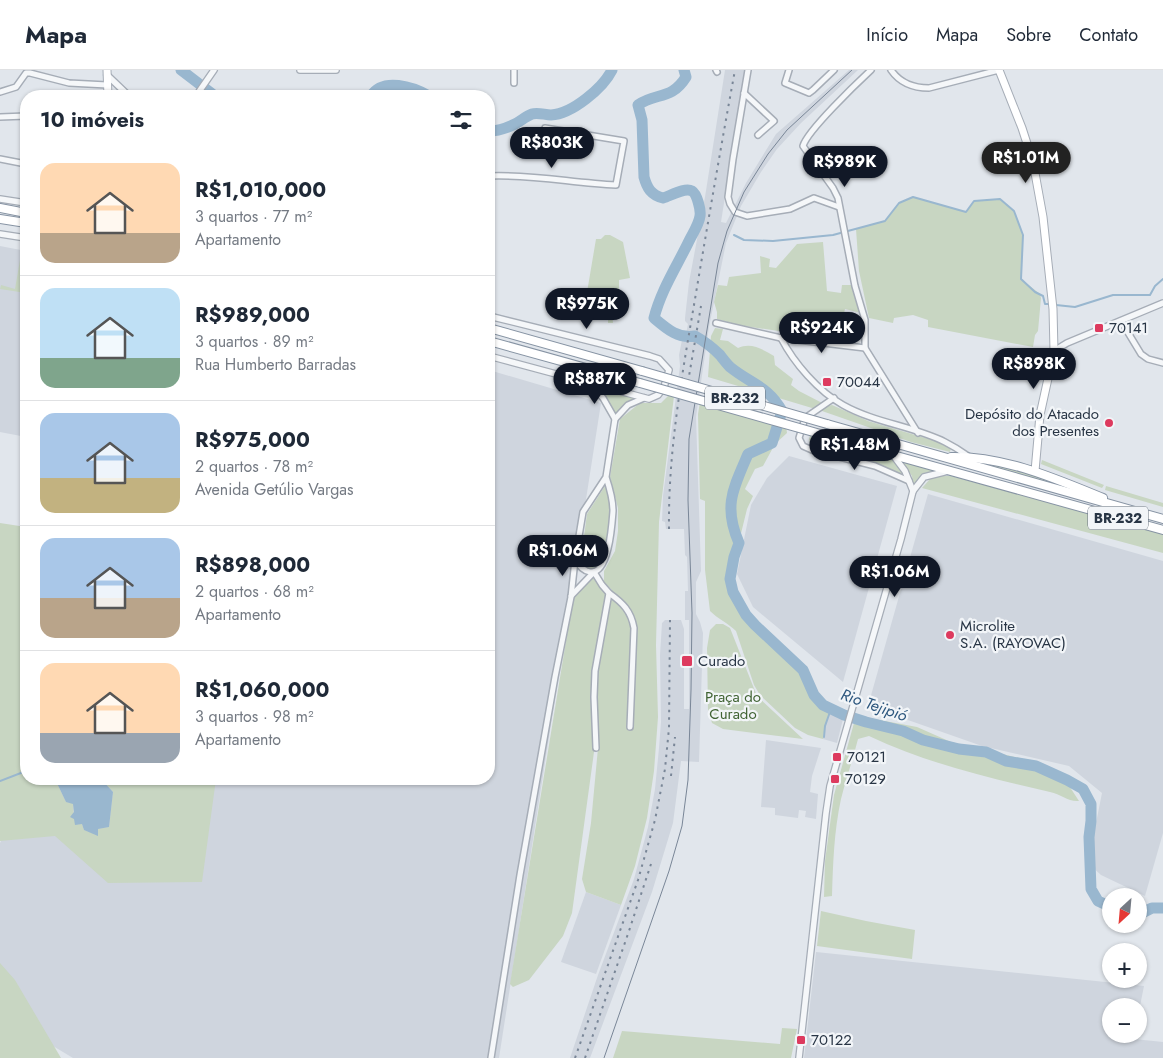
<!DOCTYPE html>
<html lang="pt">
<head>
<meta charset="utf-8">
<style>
  :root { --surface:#fff; --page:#f6f6f7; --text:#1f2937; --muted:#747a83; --line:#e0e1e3; --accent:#111827 }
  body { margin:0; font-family:Jost,sans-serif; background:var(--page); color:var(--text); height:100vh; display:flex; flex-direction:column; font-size:19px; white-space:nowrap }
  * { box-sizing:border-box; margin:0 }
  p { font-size:16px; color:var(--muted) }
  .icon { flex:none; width:28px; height:28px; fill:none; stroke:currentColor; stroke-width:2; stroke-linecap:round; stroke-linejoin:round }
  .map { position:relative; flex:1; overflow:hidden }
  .panel { position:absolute; left:20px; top:20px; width:475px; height:695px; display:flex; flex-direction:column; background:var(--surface); border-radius:20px; box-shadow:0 1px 4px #0004 }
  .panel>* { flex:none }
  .needle { width:32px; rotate:206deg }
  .controls { position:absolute; left:1102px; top:818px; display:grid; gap:10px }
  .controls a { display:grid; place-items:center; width:45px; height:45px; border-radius:50%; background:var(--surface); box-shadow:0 1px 4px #0004; font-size:25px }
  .price { position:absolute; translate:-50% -42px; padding:0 11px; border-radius:18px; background:var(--accent); color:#fff; font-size:16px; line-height:32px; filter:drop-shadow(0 1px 2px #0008) }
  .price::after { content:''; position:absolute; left:50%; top:30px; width:15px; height:11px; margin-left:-8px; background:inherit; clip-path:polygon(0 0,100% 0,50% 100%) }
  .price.selected { background:#222; color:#fff }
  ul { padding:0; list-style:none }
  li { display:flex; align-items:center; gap:15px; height:125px; padding:0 20px }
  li+li { border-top:1px solid var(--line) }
  li span { display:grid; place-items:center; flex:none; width:140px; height:100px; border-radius:15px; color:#555 }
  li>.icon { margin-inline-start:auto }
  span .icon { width:60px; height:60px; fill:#fffc; stroke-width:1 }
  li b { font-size:21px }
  h2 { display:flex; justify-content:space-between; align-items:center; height:60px; padding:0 20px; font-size:21px }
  header { display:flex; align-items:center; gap:30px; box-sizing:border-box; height:70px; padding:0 25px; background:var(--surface); border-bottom:1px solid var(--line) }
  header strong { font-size:24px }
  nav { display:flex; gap:28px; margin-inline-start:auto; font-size:18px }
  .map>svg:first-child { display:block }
  .built { fill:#cfd5de }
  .green { fill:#c8d6c2 }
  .water { fill:#99b7cf }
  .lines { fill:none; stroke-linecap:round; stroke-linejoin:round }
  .stream { stroke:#99b7cf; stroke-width:2 }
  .river { stroke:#99b7cf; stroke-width:11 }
  .minor-casing { stroke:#a6adb7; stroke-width:8 }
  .tertiary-casing { stroke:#a6adb7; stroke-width:8 }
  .secondary-casing { stroke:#a6adb7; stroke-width:9 }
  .trunk-casing { stroke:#8794a4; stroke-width:10 }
  .minor { stroke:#f5f7f9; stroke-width:5 }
  .tertiary { stroke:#f5f7f9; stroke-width:5.5 }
  .secondary { stroke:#fff; stroke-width:7 }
  .trunk { stroke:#fff; stroke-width:8 }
  .tram { stroke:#798697; stroke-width:1 }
  .rail { stroke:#798697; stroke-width:2; stroke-dasharray:2.5 5; stroke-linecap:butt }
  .trunk-bridge-casing { stroke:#8794a4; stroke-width:10; stroke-linecap:butt }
  .trunk-bridge { stroke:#fff; stroke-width:8 }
  .poi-dot { fill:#dd3a5e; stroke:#f2f5f8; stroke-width:2 }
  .labels { text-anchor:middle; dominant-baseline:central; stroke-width:4.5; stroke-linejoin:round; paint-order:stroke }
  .shield { fill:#f2f5f8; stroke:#656f7b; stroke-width:1 }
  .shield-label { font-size:14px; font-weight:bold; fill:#283545 }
  .poi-label { font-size:15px; fill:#283545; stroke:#f2f5f8; text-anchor:start }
  .park-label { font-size:15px; fill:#406333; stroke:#f2f5f8 }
  .water-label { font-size:16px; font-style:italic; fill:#2d577e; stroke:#f2f5f8 }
</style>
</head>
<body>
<header>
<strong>Mapa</strong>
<nav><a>Início</a><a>Mapa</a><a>Sobre</a><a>Contato</a></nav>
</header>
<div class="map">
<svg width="1163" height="988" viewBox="0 0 1163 988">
  <rect width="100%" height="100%" fill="#e1e6ec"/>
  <g class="built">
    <path d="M725,0H745L721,152L726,153L746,113L776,64L849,0H858L801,53L777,79L761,102L741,136L726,173L709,257L696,347L701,501L696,512V544L700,552L703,563L699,692L681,691L673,753L652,822L590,988H570L598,905L634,809L648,757L655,719L659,678L661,652L660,585L662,553L665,550H681L684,559V639H689V550H685V521H688L687,487L685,485L684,459H666L665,452L662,451L663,426L680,296L679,285L683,265L686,264L688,254L685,251V248L689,212L705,127Z"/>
    <path d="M0,176L26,181V367L0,362Z"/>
    <path d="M489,300L601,333L499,988H73L28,961L0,901V773L5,763L45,709H489Z"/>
    <path d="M789,386L897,416L843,612L753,537L737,504L751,435L767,408Z"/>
    <path d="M928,424L1163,491V763L1145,826L1101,805L1088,793L1102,723L1069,696L982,676L868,636Z"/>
    <path d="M831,639L844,645L837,673L823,669L825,656Z"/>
    <path d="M766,670L821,678L812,706L810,722L818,724L816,749L805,747L806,741L799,740L798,748L775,745V738L761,737Z"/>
    <path d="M586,822L621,835L596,904L561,892Z"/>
    <path d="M816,882L1144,916L1139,941V936H1111V964H1134V969L1163,972V988H804Z"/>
  </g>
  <g class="green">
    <path d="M913,127L966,142L974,131L1000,129L1014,141L1023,165L1021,209L1040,224L1041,228L1038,261L1035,265L1033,277L928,257V250L913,245L894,248L893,253L869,248L859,201L856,159L885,151L899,133Z"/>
    <path d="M605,165H610L623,172L630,208L619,210V221L616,224V238L612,244L613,253H608V242L604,241L603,247H591L582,252L596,169H601Z"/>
    <path d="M823,172L827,221L841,223L842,215H853L861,243L845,239L838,270L738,255L717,249V242L714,232L718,215L727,216L729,207L761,203L760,186L770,189L769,197L776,198L797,174Z"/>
    <path d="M20,190L26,191V233H24L26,223L0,219L1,215L15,219Z"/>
    <path d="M715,258L723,259L720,270L728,271L738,278C751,272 762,279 774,286L775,295L793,309L791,315L799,321L828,336L832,335L868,351L942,373L951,377L950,382L911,372L822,341L708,307L711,266Z"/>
    <path d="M593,315L640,329L622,338L616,345Z"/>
    <path d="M668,326H674L659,452L656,575L658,647L654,701L647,748L635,796L621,835L586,822L582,809L591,753L598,678V600L612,520L604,512V501L615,481L618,461V438L610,407L620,349L640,333H661Z"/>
    <path d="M700,332L786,356L787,363L775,374L763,396L755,399L745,419L753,426L747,439L731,504L730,509L733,522L746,545L755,555L803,600L814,625L823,635L831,639L825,656L823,669L808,665L795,658L760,625L754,615L736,561C728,553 718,549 710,541L705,500V431L700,429L698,344Z"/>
    <path d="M810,366L888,387L896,392L907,408L876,395L811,378L809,369Z"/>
    <path d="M901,390L940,401L924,403L913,415L912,406Z"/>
    <path d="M1042,390L1104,415L1102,418L1041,394Z"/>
    <path d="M977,392C1013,395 1046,409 1081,422Z"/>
    <path d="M939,406H951L1163,464V483L922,418L930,409Z"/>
    <path d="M605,416H607L609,422L611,439L605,488L596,498L588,499L581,489L587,444Z"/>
    <path d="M1106,416L1163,433V437L1105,420Z"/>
    <path d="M0,453L26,457V709H55L66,732L73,733L74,748L82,754L84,760L98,765L97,759L109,757L113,722L101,709H216L202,812L108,813L55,766L0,771Z"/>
    <path d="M593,508L606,524L593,602L591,627L594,682L572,843L563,866L529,910L513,917L510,914L573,528Z"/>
    <path d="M716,554H723L730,558L757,626L803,669L723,659L712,653L708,640L707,578L710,560Z"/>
    <path d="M853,645L917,657L951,672L1036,692L1062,705L1079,731C1068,732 1061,724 1050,722C989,708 926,693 869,666L858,669C853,689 846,709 841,729C834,761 833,794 832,826L824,827L825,791L834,725L854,653L851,652Z"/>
    <path d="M821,841L866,851L915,860L912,889L817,876Z"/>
    <path d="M0,893L15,910L61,988H0Z"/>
    <path d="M782,958L797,959L791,988H613L622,961L780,974Z"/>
  </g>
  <path class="water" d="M55,709H101L113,722L109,757L98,759V766L84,760L82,754L75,755L74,749L70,747L74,742L73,734L66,732Z"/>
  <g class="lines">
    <g class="stream">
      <path d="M734,165L744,170L773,171L833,165L885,151L899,133L913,127L966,142L974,131L1000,129L1014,141L1023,165L1021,209L1035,222L1043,226L1045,234H1051"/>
      <path d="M1056,235L1075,237L1113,225H1150L1155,216L1163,209"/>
      <path d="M824,667L825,656L831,639"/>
      <path d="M0,711L26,701"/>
    </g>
    <g class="river">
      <path d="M181,0L215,26"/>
      <path d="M684,0L686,7C671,31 656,22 638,35L642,50L644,107C647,118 651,125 663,128C670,126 685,117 692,121C697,124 701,140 700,146C699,154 693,163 689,171C677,196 661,220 654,248C667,259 678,269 695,266C704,271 712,277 720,285C723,289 726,293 730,297C751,314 768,316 782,341L772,373L748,384C733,419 723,436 739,473L734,487L730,509L733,522L746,545L755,555L803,600L814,625L823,635L844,645L866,652L903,661L923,670L959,679L986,682L1006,691L1036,696L1067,710L1083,719L1091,734V751L1089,767L1091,819L1098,831L1111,837"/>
      <path d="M371,26C383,7 413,17 429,26"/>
      <path d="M489,61C497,61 507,58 515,54C521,51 526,46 532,44C538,42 545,45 551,45C572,44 603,18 612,0"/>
      <path d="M1139,842L1142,843L1152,838H1163"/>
    </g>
    <defs>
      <g id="minor">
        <path d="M514,0V13"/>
        <path d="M716,0L717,2"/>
        <path d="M748,0L733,89L728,127L730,134L735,142L747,146L790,139L814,128L839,137"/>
        <path d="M789,0L785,13L809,23L813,20L834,0"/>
        <path d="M871,0C857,13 807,61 803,76L833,118L838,128L855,216L865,250V278L918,363"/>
        <path d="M891,0C900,13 913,18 929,18L999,0"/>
        <path d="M0,22L16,17L26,3H30L69,13L107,15"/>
        <path d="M744,23L774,51L758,65"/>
        <path d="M0,47L26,46"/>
        <path d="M0,89L26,94"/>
        <path d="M489,106C531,104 573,113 616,115L624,71L545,58"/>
        <path d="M489,113L490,142L489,160"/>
        <path d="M1121,251L1141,284L1148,289L1163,293"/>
        <path d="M716,253L781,268L865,278"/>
        <path d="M781,268C794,293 818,321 843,335C875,353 913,356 945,372C953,376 961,381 968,386"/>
        <path d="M589,313L603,328L615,349"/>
        <path d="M834,328L805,348L799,368L803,376L812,380L875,396L909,411"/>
        <path d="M606,407C610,419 613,429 613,441C612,454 609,505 590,502C583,501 579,495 575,490L583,442L606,407L615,349L628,335L644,328"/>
        <path d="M609,523C623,533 631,541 634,558L630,657"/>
        <path d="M571,526L594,502L602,515L609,523L595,601L594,627L596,678"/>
        <path d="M491,988L520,805L555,607L571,527L575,490"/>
      </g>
      <g id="tertiary">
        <path d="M300,0H336"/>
        <path d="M107,5L129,26"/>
        <path d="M196,26L214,0"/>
        <path d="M0,129L26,133"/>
        <path d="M0,164L26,168"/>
        <path d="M489,246L650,286L659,289L669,300L664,317L658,325L649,329L489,286"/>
        <path d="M1054,281L1067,273L1163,233"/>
        <path d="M893,385L905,401L913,421"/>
        <path d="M799,988L826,743L830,716L901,469L913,421L924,407L948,401"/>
      </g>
      <g id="secondary">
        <path d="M107,0L108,26"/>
        <path d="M999,0L1022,58L1033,92L1043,147L1053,239L1054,281L1040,345L1035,401"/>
      </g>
      <g id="trunk">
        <path d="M0,138L26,143"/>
        <path d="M0,149L26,153"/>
        <path d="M489,258L642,301"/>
        <path d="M489,271L640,313"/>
        <path d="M827,354L1163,449"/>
        <path d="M824,365L893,385L1163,460"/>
        <path d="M951,387C1004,386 1054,408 1103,428"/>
      </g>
    </defs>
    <use href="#minor" class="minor-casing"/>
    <use href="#tertiary" class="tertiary-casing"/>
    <use href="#secondary" class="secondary-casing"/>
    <use href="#trunk" class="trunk-casing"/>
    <use href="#minor" class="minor"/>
    <use href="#tertiary" class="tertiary"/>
    <use href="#secondary" class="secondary"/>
    <use href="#trunk" class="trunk"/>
    <path class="tram" d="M604,988L669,801L682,756L688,710L691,620L692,543L688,430L689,369L718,193L727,161L744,122L768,84L787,60L852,0"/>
    <g class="rail">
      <path d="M688,312L701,236"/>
      <path d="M669,459C668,381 682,305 695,229C708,152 721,76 735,0"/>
      <path d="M671,706L675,667"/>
      <path d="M575,988L638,810L655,750L665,699L669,658L670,550"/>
      <path d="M585,988L629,861L651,794"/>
    </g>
    <defs>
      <g id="trunk-bridge">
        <path d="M642,301L827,354"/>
        <path d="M640,313L824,365"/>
      </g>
    </defs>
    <use href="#trunk-bridge" class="trunk-bridge-casing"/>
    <use href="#trunk-bridge" class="trunk-bridge"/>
  </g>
  <g class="poi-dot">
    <rect x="1094" y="253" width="10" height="10" rx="2.5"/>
    <rect x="822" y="307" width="10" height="10" rx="2.5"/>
    <circle cx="1109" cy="353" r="5"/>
    <circle cx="950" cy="565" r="5"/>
    <rect x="681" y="585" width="12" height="12" rx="2.5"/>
    <rect x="832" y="682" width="10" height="10" rx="2.5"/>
    <rect x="830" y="704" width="10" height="10" rx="2.5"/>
    <rect x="796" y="965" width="10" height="10" rx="2.5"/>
  </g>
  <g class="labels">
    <g class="shield">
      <rect x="705" y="316.5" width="60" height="23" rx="4"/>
      <rect x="1088" y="436.5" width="60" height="23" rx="4"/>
    </g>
    <g class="shield-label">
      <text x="735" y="328">BR-232</text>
      <text x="1118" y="448">BR-232</text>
    </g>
    <g class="poi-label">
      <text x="1109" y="258">70141</text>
      <text x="837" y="312">70044</text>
      <text x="1099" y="344" text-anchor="end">Depósito do Atacado<tspan x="1099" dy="17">dos Presentes</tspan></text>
      <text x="960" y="556">Microlite<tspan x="960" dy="17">S.A. (RAYOVAC)</tspan></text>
      <text x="698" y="591">Curado</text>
      <text x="847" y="687">70121</text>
      <text x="845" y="709">70129</text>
      <text x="811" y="970">70122</text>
    </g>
    <g class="park-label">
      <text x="733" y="627">Praça do<tspan x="733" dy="17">Curado</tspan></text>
    </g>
    <g class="water-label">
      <text transform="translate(874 635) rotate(19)">Rio Tejipió</text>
    </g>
  </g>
</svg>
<div class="controls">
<a><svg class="needle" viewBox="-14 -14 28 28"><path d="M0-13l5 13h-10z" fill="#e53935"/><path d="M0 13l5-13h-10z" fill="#747a83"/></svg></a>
<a>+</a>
<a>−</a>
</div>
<b class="price" style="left:552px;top:99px">R$803K</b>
<b class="price selected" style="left:1026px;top:114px">R$1.01M</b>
<b class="price" style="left:845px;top:118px">R$989K</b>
<b class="price" style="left:587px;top:260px">R$975K</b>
<b class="price" style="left:822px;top:284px">R$924K</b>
<b class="price" style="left:1034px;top:320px">R$898K</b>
<b class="price" style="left:595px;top:335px">R$887K</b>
<b class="price" style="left:855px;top:401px">R$1.48M</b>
<b class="price" style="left:563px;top:507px">R$1.06M</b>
<b class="price" style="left:895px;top:528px">R$1.06M</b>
<section class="panel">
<h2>10 imóveis<svg class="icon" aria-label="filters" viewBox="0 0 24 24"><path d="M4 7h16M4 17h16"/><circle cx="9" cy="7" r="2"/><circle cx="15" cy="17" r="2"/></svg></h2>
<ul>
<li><span style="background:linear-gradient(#ffd9b3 70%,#b9a48a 0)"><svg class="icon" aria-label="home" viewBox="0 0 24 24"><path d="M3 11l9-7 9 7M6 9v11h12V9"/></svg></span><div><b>R$1,010,000</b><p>3 quartos · 77 m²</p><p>Apartamento</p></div></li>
<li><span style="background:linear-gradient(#bfe0f5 70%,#7fa58c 0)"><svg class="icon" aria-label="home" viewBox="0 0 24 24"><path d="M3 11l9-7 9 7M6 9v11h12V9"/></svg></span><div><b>R$989,000</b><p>3 quartos · 89 m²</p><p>Rua Humberto Barradas</p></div></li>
<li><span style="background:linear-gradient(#a9c7e8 65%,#c2b280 0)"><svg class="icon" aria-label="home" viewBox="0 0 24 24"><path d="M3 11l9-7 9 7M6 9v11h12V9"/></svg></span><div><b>R$975,000</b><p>2 quartos · 78 m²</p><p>Avenida Getúlio Vargas</p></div></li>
<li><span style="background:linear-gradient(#a9c7e8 60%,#b9a48a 0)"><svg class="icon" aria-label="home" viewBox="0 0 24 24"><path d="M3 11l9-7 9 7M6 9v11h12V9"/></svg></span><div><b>R$898,000</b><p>2 quartos · 68 m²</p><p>Apartamento</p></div></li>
<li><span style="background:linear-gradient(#ffd9b3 70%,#9aa5b1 0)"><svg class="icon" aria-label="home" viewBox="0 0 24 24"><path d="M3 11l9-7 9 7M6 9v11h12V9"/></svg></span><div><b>R$1,060,000</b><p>3 quartos · 98 m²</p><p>Apartamento</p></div></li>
</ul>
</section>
</div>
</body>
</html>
